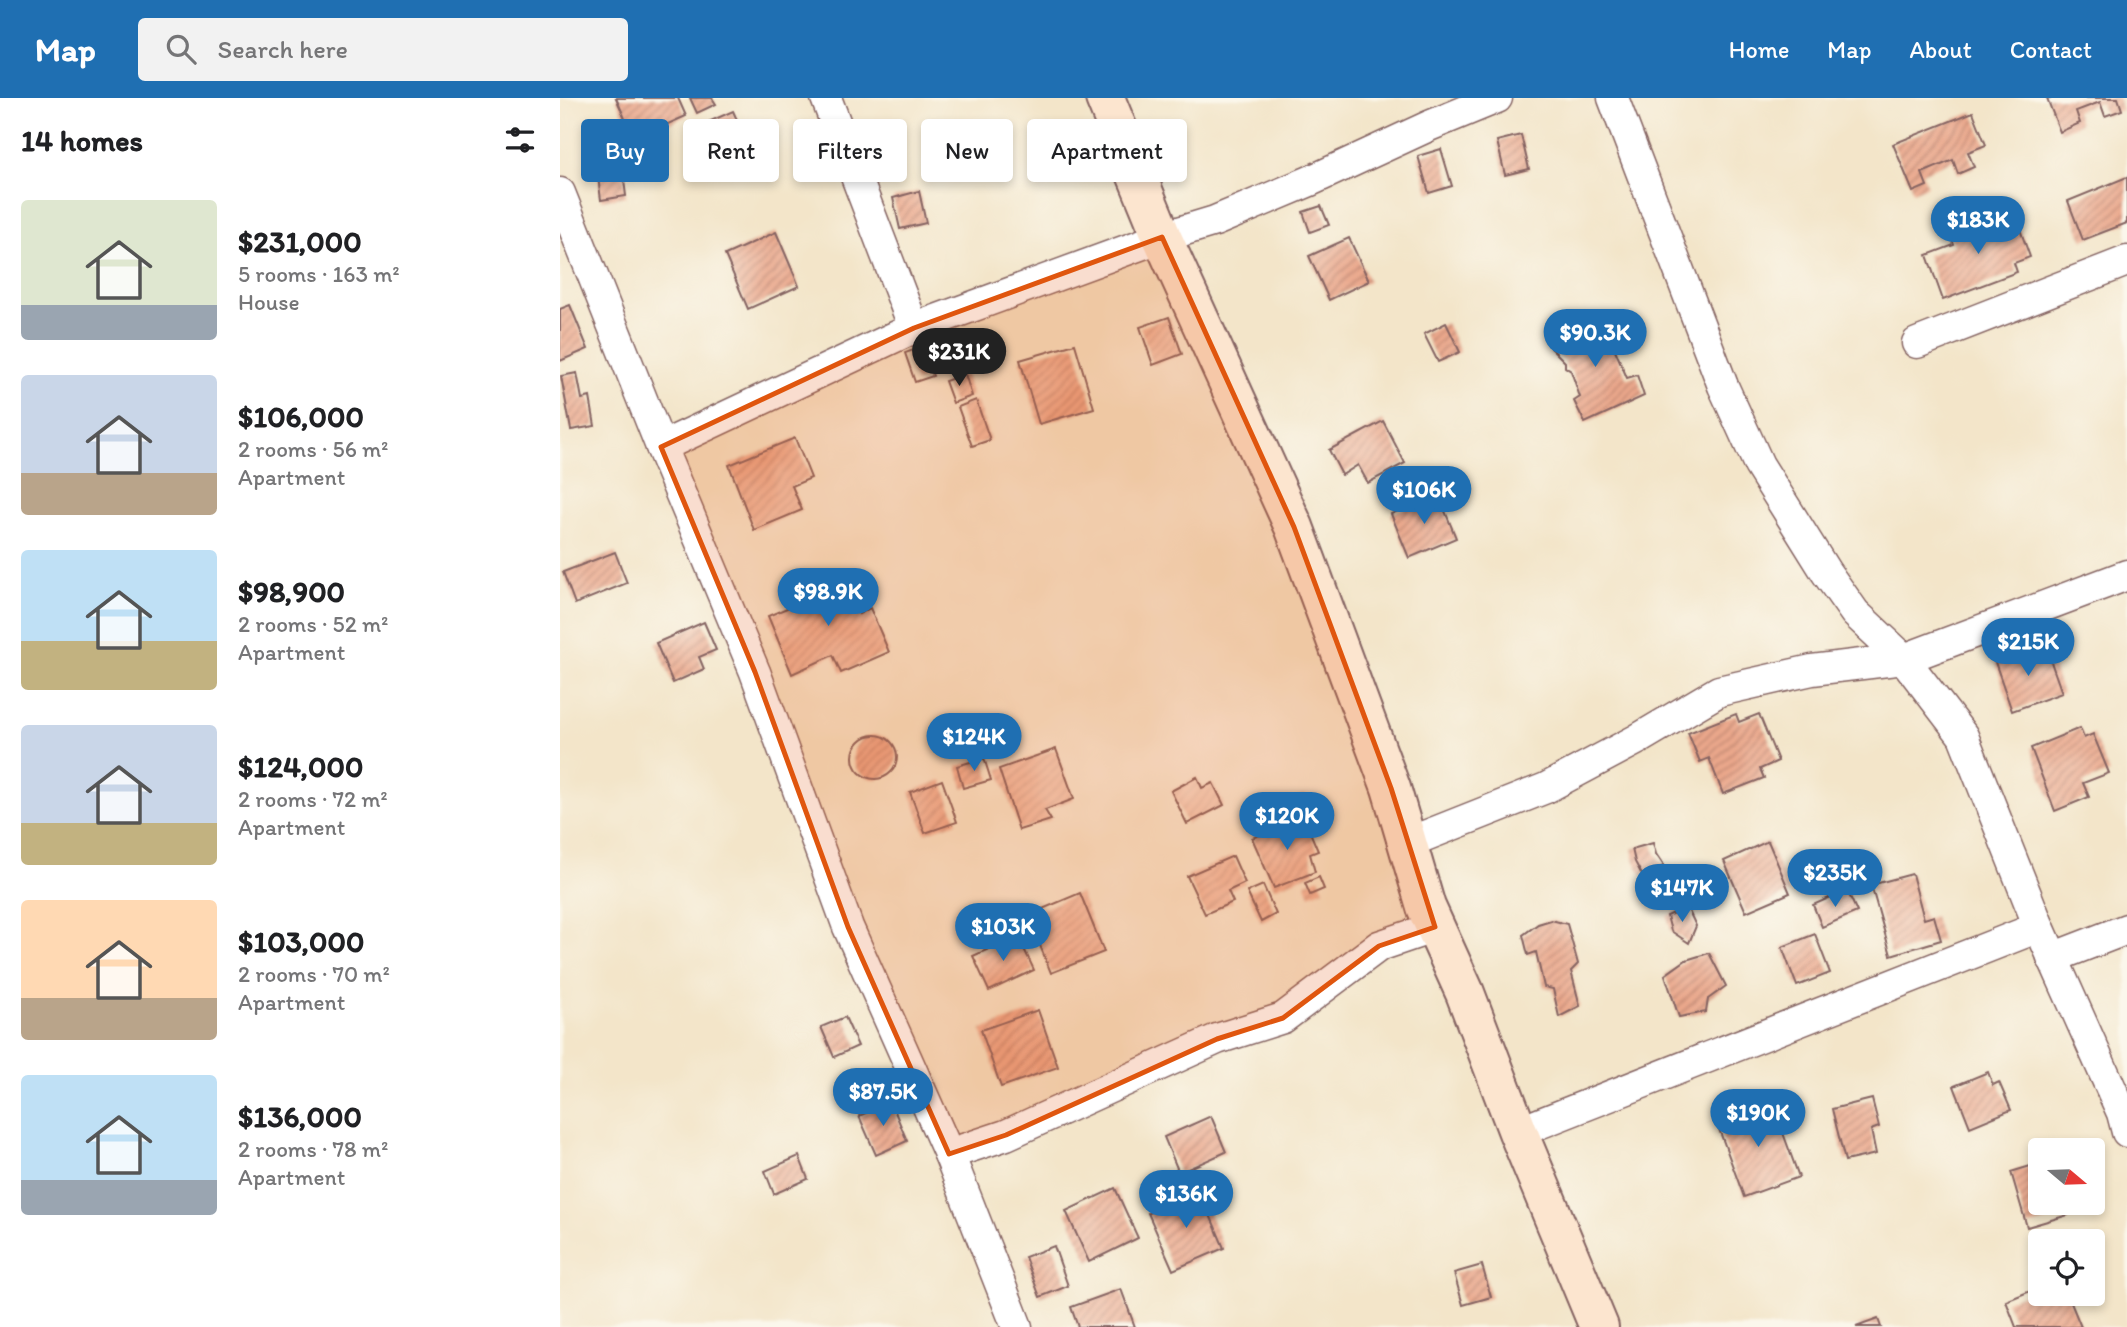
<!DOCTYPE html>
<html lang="en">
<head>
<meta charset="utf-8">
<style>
  :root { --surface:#fff; --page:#f2f2f2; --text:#202124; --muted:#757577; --accent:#1f6fb2 }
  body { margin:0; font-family:Itim,sans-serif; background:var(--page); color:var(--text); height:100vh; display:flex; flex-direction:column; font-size:26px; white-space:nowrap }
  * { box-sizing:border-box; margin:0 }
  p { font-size:23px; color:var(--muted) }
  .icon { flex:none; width:38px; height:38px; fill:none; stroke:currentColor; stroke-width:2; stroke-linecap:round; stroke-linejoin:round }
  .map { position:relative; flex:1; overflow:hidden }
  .drawer { display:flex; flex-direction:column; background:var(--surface); width:560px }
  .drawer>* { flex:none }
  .banner { position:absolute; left:21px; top:21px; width:665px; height:63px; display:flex; gap:14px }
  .needle { width:46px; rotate:109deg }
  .controls { position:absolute; left:1468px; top:1040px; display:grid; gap:14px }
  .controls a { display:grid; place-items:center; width:77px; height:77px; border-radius:7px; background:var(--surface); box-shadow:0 4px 10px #0003; font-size:35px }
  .price { position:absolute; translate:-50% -60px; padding:0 16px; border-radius:24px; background:var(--accent); color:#fff; font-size:23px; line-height:46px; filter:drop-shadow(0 2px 4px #0008) }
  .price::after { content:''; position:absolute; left:50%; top:42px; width:21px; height:16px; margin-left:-10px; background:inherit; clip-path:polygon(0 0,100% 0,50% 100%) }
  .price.current { background:#222; color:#fff }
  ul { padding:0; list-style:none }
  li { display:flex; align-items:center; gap:21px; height:175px; padding:0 21px }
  li span { display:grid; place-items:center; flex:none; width:196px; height:140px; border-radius:7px; color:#555 }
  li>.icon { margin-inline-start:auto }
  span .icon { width:84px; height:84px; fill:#fffc; stroke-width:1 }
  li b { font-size:30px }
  h2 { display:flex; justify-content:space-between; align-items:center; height:84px; padding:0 21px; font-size:30px }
  .tag { padding:0 24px; border-radius:7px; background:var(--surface); box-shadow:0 4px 10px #0003; font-size:24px; line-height:63px }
  .tag.current { background:var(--accent); color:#fff }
  header { display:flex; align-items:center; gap:42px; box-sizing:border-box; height:98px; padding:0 35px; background:var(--accent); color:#fff }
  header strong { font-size:33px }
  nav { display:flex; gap:38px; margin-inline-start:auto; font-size:24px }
  .search { width:490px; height:63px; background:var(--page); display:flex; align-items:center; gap:18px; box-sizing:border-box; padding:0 24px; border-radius:7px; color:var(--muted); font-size:26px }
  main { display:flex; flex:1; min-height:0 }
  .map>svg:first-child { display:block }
  .building { fill:url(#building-hatch) }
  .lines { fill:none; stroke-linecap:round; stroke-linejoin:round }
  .street-casing { stroke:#856462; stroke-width:33 }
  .secondary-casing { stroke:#856462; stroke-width:42 }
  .street { stroke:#fff; stroke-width:30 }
  .secondary { stroke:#fce5cf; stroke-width:38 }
  .marked { fill:#e0560e; fill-opacity:0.2; stroke:#e0560e; stroke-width:5; stroke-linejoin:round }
</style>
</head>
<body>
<header>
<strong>Map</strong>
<div class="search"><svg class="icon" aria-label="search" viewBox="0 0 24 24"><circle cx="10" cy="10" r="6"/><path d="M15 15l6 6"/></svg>Search here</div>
<nav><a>Home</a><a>Map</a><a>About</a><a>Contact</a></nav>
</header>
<main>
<section class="drawer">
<h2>14 homes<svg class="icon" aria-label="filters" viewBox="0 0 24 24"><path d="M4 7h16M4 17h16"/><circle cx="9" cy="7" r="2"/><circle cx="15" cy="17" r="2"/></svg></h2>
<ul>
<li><span style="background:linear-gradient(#dfe7d0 75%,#9aa5b1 0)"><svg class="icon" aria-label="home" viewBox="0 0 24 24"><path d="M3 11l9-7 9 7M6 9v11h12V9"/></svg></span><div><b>$231,000</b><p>5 rooms · 163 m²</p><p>House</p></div></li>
<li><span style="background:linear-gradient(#c9d6e8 70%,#b9a48a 0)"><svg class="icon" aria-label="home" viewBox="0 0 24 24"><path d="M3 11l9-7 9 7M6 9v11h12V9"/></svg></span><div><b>$106,000</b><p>2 rooms · 56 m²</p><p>Apartment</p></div></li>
<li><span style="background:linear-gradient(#bfe0f5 65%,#c2b280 0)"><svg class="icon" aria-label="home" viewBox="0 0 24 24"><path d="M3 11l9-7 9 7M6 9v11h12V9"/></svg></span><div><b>$98,900</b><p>2 rooms · 52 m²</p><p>Apartment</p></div></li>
<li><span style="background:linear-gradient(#c9d6e8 70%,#c2b280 0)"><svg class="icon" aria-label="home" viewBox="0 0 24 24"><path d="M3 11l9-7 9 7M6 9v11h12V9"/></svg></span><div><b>$124,000</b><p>2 rooms · 72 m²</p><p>Apartment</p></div></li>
<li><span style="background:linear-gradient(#ffd9b3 70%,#b9a48a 0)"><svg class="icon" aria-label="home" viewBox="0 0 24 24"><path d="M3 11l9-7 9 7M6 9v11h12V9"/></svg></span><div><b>$103,000</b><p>2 rooms · 70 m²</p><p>Apartment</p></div></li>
<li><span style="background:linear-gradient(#bfe0f5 75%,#9aa5b1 0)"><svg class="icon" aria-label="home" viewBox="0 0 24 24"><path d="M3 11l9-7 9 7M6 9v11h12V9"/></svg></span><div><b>$136,000</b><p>2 rooms · 78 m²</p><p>Apartment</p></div></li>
</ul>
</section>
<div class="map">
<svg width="1567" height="1229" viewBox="0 0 1567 1229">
  <defs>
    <pattern id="building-hatch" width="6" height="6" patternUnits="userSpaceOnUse" patternTransform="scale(1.75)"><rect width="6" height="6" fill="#eaa78b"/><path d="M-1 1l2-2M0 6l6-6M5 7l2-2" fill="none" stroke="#c08772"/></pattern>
  </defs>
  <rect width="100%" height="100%" fill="#fbf7ec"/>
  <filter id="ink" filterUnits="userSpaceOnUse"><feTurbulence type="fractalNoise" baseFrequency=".0143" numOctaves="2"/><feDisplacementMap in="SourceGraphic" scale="14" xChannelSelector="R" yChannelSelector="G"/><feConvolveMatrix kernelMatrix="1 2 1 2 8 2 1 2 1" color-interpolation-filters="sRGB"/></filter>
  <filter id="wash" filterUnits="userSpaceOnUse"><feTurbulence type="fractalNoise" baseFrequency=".00686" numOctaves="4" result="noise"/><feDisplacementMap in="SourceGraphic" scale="28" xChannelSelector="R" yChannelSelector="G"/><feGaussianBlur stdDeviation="1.57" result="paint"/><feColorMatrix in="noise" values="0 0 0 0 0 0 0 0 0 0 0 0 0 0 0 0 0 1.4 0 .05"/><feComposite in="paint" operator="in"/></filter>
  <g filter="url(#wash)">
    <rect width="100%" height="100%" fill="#f3e5c9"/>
    <g id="blocks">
      <g class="building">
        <path d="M56,0H118L126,18L74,41Z"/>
        <path d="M130,0H152L156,6L137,15Z"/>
        <path d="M1487,0H1558L1562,12L1545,18L1540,4L1516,13L1520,25L1500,34Z"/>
        <path d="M173,13L182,33L153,46L144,26Z"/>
        <path d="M1413,14L1426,47L1408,54L1414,69L1398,76L1393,62L1362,75L1367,88L1353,94L1333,46Z"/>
        <path d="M961,37L969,71L945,77L937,43Z"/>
        <path d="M881,51L892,88L869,95L858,58Z"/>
        <path d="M63,74L66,98L41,102L38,78Z"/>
        <path d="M1567,79V125L1523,142L1508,103Z"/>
        <path d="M359,93L366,125L340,131L333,100Z"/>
        <path d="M761,108L769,127L750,134L743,114Z"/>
        <path d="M1434,116L1438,130L1457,123L1470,159L1454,165L1457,174L1383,202L1367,157L1394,147L1389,133Z"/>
        <path d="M216,134L239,188L188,211L165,157Z"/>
        <path d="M789,140L809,183L769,202L749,158Z"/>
        <path d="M10,207L28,251L0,263V211Z"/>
        <path d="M609,219L622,256L593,267L580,229Z"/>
        <path d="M1042,221L1067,280L1077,277L1084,298L1025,325L1014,303L1020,299L1011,273L1005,269V264L991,250L997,243L995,234L1015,224L1019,227Z"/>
        <path d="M886,225L900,254L878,264L864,236Z"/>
        <path d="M515,246L534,310L479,326L460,262Z"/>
        <path d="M362,249L373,278L355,284L345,255Z"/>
        <path d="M17,275L22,301L30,299L35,328L11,332L1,278Z"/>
        <path d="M405,276L412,298L393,305L385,283Z"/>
        <path d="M416,302L430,342L412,348L398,309Z"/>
        <path d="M823,323L845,365L808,385L798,367L782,377L769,352Z"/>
        <path d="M235,340L251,380L232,388L242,412L194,432L169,367Z"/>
        <path d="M878,396L896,440L849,460L831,416Z"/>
        <path d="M55,454L67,485L15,506L3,474Z"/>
        <path d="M265,475L269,486L286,479L299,516L310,510L329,554L281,575L273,557L232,576L208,518L251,500L245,482Z"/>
        <path d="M144,524L156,552L139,559L144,571L113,585L96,545Z"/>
        <path d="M1485,547L1502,595L1452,613L1435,564Z"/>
        <path d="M1176,616L1179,624L1199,616L1218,663L1200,671L1204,680L1163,696L1149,660L1140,664L1128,635Z"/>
        <path d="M1520,630L1524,640L1533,636L1549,675L1523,685L1529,699L1495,713L1471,650Z"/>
        <circle cx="315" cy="659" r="22"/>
        <path d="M496,651L514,701L485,712L491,722L459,732L439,671Z"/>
        <path d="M424,660L431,682L403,690L397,668Z"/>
        <path d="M637,679L642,690L653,685L664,707L627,726L611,693Z"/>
        <path d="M382,682L397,724L365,735L350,694Z"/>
        <path d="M745,696L752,712L717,728L710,711Z"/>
        <path d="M744,720L758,753L750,756L755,774L714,790L692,740Z"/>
        <path d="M1208,743L1230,795L1186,814L1164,763Z"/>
        <path d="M1093,745L1096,756L1104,768L1082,777L1075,764L1072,751Z"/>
        <path d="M673,758L685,785L668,793L673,804L645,816L627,778Z"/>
        <path d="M1352,776L1364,821L1374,818L1381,842L1331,857L1311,787Z"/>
        <path d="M759,779L764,791L750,797L745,785Z"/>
        <path d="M703,787L716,816L701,824L687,794Z"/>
        <path d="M1287,792L1297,814L1262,829L1253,807Z"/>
        <path d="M520,795L544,854L491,875L468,817Z"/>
        <path d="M1127,809L1136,828L1129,845L1111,833L1107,818Z"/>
        <path d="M991,822L1007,826L1018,866L1011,873L1020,908L999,919L993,891L984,889L976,854L968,857L963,837L978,826Z"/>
        <path d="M1255,836L1270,875L1237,888L1222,849Z"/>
        <path d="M458,838L474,872L429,893L413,858Z"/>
        <path d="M1149,855L1166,888L1148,901L1146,914L1119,919L1105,877L1126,862Z"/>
        <path d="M478,912L498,969L441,989L421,932Z"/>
        <path d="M285,919L298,948L274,959L261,929Z"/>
        <path d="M1428,974L1433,987L1439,984L1451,1012L1410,1029L1394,988Z"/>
        <path d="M1312,1001L1319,1029L1311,1032L1316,1056L1285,1063L1272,1011Z"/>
        <path d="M1211,1002L1239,1079L1184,1099L1156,1023Z"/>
        <path d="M331,1004L347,1043L316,1057L299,1018Z"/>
        <path d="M651,1018L666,1054L619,1075L604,1039Z"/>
        <path d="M239,1058L248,1081L214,1096L205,1073Z"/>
        <path d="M1480,1065V1104H1504L1508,1117L1467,1129L1451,1074Z"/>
        <path d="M555,1090L578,1140L529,1164L506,1113Z"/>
        <path d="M640,1093L664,1150L613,1172L588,1115Z"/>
        <path d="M494,1148L508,1188L480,1199L465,1159Z"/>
        <path d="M922,1167L931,1199L903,1207L894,1175Z"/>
        <path d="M1480,1189V1195H1507L1521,1229H1456L1446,1203Z"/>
        <path d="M561,1191L575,1229H518L511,1209Z"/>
        <path d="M1318,1221L1321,1229H1296Z"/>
      </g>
    </g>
  </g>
  <g filter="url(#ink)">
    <use href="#blocks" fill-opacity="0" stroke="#856462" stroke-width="2"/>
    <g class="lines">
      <defs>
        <g id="street">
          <path d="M266,0L354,230"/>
          <path d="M1053,0L1163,288L1199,367L1266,474L1295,515L1344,561L1403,638L1479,829L1562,1015L1567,1034"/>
          <path d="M0,95L101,349L195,574L288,829L389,1056L457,1229"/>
          <path d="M1357,245L1567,163"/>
          <path d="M101,349L354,230L602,139L655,123L750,83L869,28L937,0"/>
          <path d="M847,745L986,690L1078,641L1159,593L1252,572L1344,561L1567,477"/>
          <path d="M1492,860L1567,831"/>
          <path d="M958,1034L1479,829"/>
          <path d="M389,1056L446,1037L657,941L723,920L819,848L875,829"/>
        </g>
        <path id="secondary" d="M545,0L602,139L734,429L831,690L866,809L905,895L958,1034L1039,1229"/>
      </defs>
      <use href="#street" class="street-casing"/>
      <use href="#secondary" class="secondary-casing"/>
      <use href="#street" class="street"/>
      <use href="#secondary" class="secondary"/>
    </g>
  </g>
  <path class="marked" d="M602,139L734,429L831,690L875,829L819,848L723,920L657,941L446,1037L389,1056L288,829L195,574L101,349L354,230Z"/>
</svg>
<div class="controls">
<a><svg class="needle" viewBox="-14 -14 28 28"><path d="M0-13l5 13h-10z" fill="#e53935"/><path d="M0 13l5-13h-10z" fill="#757577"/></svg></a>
<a><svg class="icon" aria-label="locate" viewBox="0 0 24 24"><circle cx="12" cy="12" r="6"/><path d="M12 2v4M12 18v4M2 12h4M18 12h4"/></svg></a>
</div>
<b class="price" style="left:1418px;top:158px">$183K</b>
<b class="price" style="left:1035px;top:271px">$90.3K</b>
<b class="price current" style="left:399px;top:290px">$231K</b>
<b class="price" style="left:864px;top:428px">$106K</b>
<b class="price" style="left:268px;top:530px">$98.9K</b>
<b class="price" style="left:1468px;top:580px">$215K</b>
<b class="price" style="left:414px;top:675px">$124K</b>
<b class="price" style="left:727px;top:754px">$120K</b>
<b class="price" style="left:1275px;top:811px">$235K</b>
<b class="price" style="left:1122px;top:826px">$147K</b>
<b class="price" style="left:443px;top:865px">$103K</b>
<b class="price" style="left:323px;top:1030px">$87.5K</b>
<b class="price" style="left:1198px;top:1051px">$190K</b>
<b class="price" style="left:626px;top:1132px">$136K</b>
<div class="banner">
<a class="tag current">Buy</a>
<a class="tag">Rent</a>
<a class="tag">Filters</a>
<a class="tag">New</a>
<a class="tag">Apartment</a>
</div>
</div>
</main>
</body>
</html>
